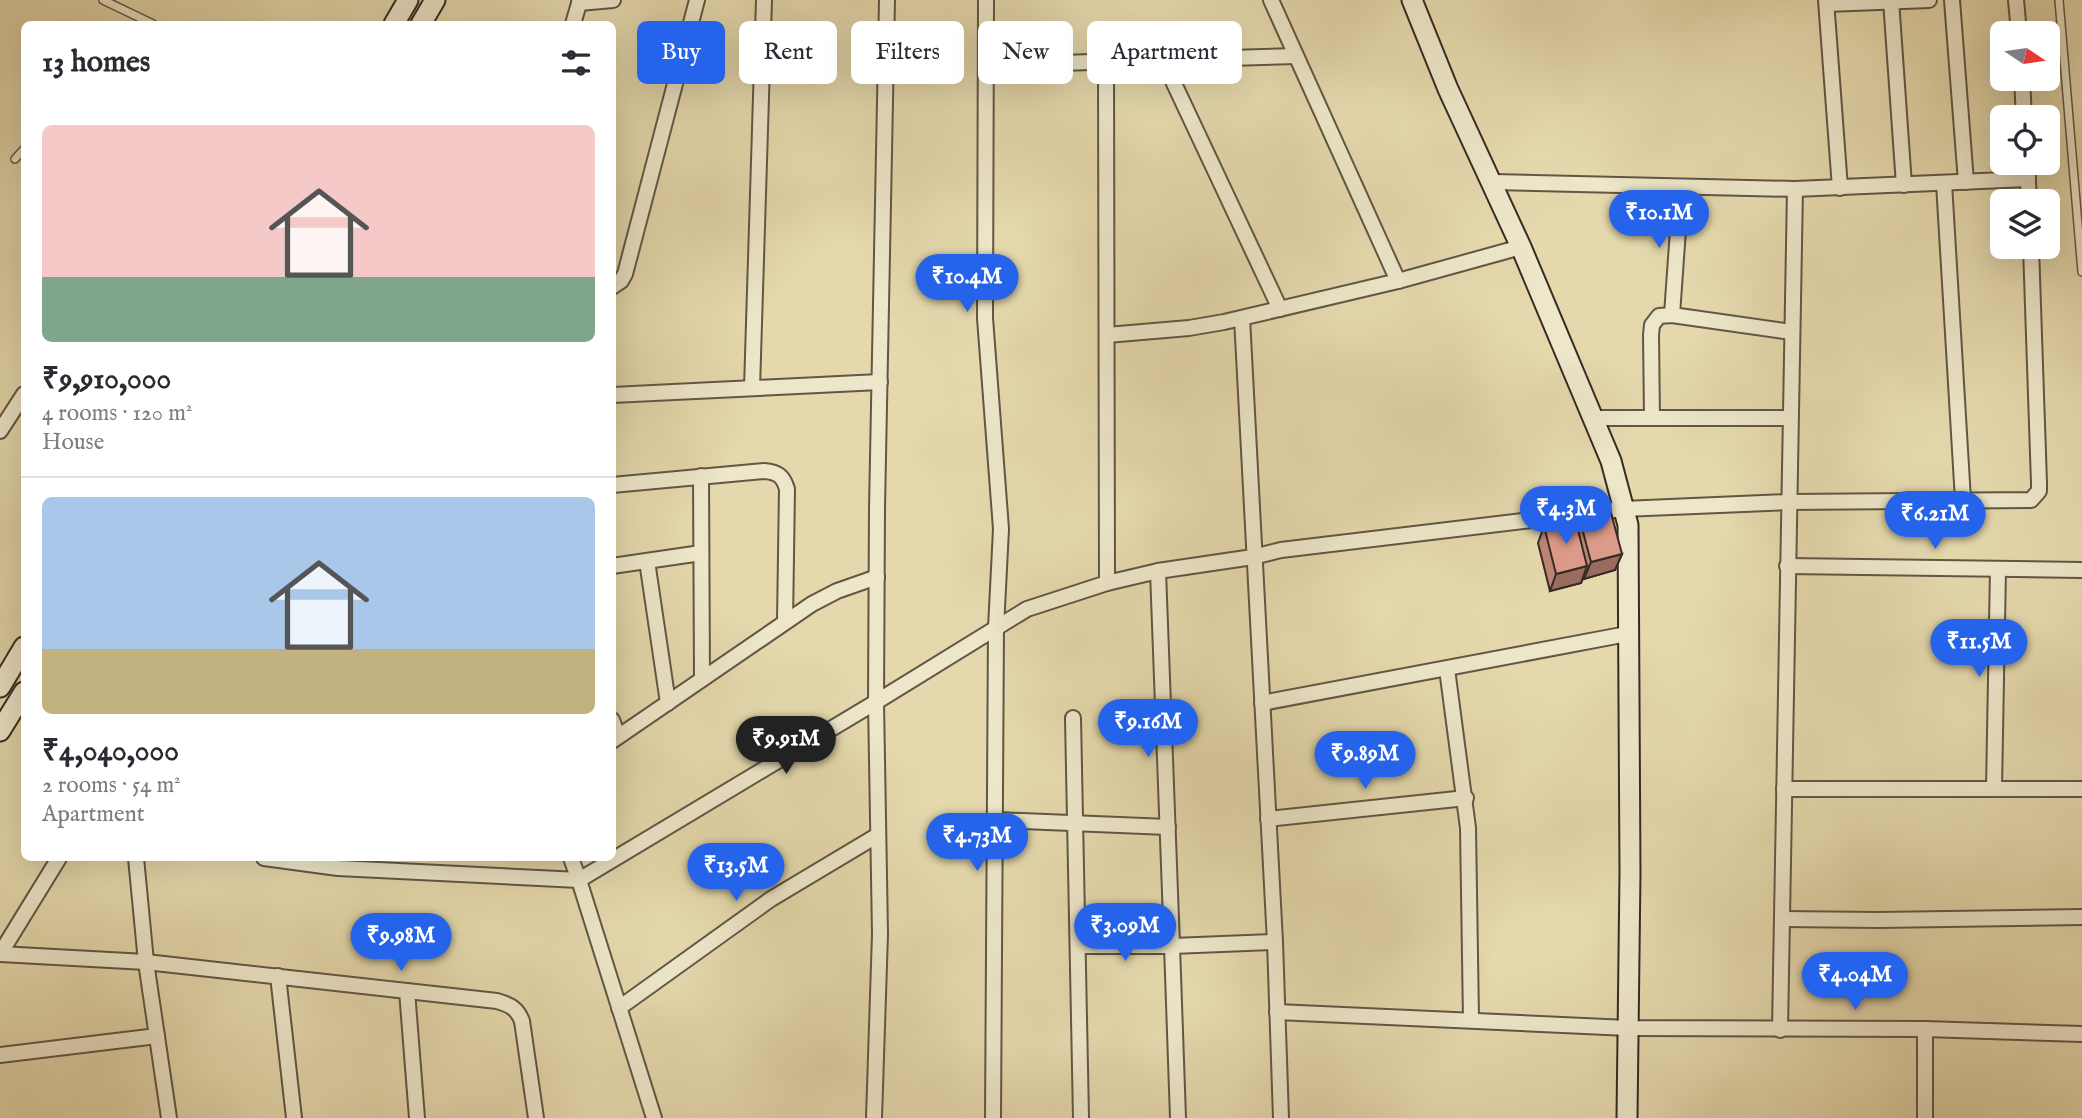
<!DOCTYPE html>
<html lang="en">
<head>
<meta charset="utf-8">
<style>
  :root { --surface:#fff; --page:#f2f2f3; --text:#2b2b33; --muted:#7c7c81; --line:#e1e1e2; --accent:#2563eb }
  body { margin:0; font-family:"IM FELL English",serif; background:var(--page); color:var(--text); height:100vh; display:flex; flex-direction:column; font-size:26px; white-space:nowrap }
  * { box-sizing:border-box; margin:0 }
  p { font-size:23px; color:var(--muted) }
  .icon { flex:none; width:38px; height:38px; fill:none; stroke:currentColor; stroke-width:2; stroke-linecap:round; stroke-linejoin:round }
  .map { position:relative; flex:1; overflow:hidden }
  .panel { position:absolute; left:21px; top:21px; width:595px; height:840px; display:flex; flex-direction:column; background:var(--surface); border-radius:10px; box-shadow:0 7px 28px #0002 }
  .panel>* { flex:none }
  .banner { position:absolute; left:637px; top:21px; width:665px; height:63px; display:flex; gap:14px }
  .needle { width:46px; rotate:103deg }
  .controls { position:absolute; left:1990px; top:21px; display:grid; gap:14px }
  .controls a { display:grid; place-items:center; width:70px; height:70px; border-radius:10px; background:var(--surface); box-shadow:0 7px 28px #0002; font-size:35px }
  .price { position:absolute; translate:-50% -60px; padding:0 16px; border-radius:24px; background:var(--accent); color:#fff; font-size:23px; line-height:46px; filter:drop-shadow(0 2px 4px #0008) }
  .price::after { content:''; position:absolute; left:50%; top:42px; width:21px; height:16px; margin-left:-10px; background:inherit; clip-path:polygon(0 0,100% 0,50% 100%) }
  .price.selected { background:#222; color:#fff }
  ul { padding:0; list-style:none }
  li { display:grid; align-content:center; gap:14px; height:371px; padding:0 21px }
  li+li { border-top:2px solid var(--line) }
  li span { display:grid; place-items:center; height:217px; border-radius:10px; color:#555 }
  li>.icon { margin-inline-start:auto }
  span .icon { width:126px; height:126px; fill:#fffc; stroke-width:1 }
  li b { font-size:30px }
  h2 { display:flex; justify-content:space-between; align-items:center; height:84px; padding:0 21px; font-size:30px }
  .tag { padding:0 24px; border-radius:10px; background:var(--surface); box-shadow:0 7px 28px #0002; font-size:24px; line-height:63px }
  .tag.selected { background:var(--accent); color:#fff }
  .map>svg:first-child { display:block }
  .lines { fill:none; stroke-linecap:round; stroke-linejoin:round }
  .lane-casing { stroke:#625646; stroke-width:10 }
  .street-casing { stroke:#625646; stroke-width:18 }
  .secondary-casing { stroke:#372a24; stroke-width:23 }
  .lane { stroke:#ede6c9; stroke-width:7 }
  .street { stroke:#ede6c9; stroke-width:14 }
  .secondary { stroke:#ede6c9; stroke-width:19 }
  .wall { fill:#bd8575; stroke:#372a24; stroke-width:2 }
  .shaded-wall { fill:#9a6c5f; stroke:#372a24; stroke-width:2 }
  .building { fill:#dc9b88; stroke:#372a24; stroke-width:2 }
</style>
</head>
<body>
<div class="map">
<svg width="2082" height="1118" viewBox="0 0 2082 1118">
  <rect width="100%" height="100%" fill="#e4d8ac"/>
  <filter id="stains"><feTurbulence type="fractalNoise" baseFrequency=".00286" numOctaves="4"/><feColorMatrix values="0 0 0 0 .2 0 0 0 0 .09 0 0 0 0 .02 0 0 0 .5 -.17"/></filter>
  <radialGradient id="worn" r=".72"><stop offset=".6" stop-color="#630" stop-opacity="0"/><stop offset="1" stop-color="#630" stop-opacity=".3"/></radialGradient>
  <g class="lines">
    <defs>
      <g id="lane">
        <path d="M103,0L153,24"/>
        <path d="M2059,0L2082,272"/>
        <path d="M15,159L24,149"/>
      </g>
      <g id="street">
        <path d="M986,0L985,318L1001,529L996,628L993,1118"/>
        <path d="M1271,0L1398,281"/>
        <path d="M1826,0L1840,188"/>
        <path d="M1891,0L1904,185"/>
        <path d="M1952,0L1966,182"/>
        <path d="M2016,0L2019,33"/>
        <path d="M579,3L613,0"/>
        <path d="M1827,4L1929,0"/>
        <path d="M573,24L580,0"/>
        <path d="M1163,60L1280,309"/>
        <path d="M1106,61L1107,583"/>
        <path d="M986,65L1296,56"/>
        <path d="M2022,79L2024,117"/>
        <path d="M2027,163L2029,201"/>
        <path d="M1493,182L1795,189L2028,179"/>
        <path d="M1944,183L1963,500"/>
        <path d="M612,287L621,281L625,274L697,0"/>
        <path d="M1672,315L1681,187"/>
        <path d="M1242,318L1275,942L1281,1118"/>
        <path d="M1107,335L1189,328L1224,322L1398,281L1521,247"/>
        <path d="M752,388L764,0"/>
        <path d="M612,395L880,382"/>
        <path d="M1593,418H1789"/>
        <path d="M1652,418L1651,335L1652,325L1659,316L1672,315L1791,332"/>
        <path d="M0,431L24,394"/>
        <path d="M701,476L702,679"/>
        <path d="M612,485L764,471C778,472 783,476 787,489L785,622"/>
        <path d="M647,561L668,703"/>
        <path d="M612,566L701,553"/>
        <path d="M1787,566L2082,570"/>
        <path d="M1447,669L1468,828L1471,1019"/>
        <path d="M1262,703L1627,634"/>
        <path d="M1073,718L1081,1118"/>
        <path d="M612,720L618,736"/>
        <path d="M612,741L812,604L837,591L877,577"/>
        <path d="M1784,789H2082"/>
        <path d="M1994,789L1998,569"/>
        <path d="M1268,819L1466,798"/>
        <path d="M995,820L1168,827"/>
        <path d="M136,858L146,962L169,1118"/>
        <path d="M264,858L338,868L579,880L571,858"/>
        <path d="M1782,919L1878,920L2082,917"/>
        <path d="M1078,946H1172L1158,571"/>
        <path d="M0,954L146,962L497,1001C510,1005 517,1008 522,1021L536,1118"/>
        <path d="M0,954L59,858"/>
        <path d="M278,976L294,1118"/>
        <path d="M407,991L417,1118"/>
        <path d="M619,1008L771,899L878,835"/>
        <path d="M1277,1012L1628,1028L1925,1029L2082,1034"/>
        <path d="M1925,1029V1118"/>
        <path d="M1780,1030L1795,189"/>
        <path d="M0,1055L157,1036"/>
        <path d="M654,1118L579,880L876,702L877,508L887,0"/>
        <path d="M874,1118L880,934L876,702L1027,609L1107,583L1158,571L1253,557L1281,550L1623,509L1789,502L2031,500L2039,491V483L2031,247"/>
        <path d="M1178,1118L1172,946L1275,942"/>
      </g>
      <g id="secondary">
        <path d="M1412,0L1448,89L1521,247L1611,461L1628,525L1630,873L1627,1118"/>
        <path d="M394,24L408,0"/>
        <path d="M421,24L435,0"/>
        <path d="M0,687L24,647"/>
        <path d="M0,731L24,692"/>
      </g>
    </defs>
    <use href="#lane" class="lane-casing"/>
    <use href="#street" class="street-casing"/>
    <use href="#secondary" class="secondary-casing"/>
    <use href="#lane" class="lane"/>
    <use href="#street" class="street"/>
    <use href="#secondary" class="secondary"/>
  </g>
  <path class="wall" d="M1578,513L1622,554L1615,570L1584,579V576L1581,583L1550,591L1538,543L1544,526L1575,520Z"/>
  <g class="shaded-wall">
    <path d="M1622,554L1615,570L1584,579L1591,562Z"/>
    <path d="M1587,566L1581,583L1550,591L1556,574Z"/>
  </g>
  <g class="building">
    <path d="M1609,505L1622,554L1591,562L1578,513Z"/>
    <path d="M1575,518L1587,566L1556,574L1544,526Z"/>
  </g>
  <rect width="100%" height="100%" filter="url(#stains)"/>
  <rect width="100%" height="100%" fill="url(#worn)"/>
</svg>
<div class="controls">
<a><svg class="needle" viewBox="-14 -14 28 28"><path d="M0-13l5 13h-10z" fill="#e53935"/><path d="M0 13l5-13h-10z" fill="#7c7c81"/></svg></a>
<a><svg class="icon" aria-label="locate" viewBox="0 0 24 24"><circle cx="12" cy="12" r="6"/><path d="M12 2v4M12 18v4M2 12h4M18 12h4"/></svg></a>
<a><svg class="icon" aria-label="layers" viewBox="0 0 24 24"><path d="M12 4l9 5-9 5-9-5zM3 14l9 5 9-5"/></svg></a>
</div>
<b class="price" style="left:1659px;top:250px">₹10.1M</b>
<b class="price" style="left:967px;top:314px">₹10.4M</b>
<b class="price" style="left:1566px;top:546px">₹4.3M</b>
<b class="price" style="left:1935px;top:551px">₹6.21M</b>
<b class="price" style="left:1979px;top:679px">₹11.5M</b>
<b class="price" style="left:1148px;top:759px">₹9.16M</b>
<b class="price selected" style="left:786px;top:776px">₹9.91M</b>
<b class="price" style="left:1365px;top:791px">₹9.89M</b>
<b class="price" style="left:977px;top:873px">₹4.73M</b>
<b class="price" style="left:736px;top:903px">₹13.5M</b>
<b class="price" style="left:1125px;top:963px">₹3.09M</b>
<b class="price" style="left:401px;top:973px">₹9.98M</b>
<b class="price" style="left:1855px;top:1012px">₹4.04M</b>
<div class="banner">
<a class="tag selected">Buy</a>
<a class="tag">Rent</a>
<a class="tag">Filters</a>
<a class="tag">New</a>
<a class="tag">Apartment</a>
</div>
<section class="panel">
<h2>13 homes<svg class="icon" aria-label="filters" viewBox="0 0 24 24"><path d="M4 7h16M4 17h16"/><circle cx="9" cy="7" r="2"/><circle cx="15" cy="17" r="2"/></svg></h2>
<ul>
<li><span style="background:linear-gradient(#f6c9c9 70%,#7fa58c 0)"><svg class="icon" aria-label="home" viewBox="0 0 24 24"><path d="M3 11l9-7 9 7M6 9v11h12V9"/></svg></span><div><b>₹9,910,000</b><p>4 rooms · 120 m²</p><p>House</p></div></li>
<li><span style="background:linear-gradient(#a9c7e8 70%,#c2b280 0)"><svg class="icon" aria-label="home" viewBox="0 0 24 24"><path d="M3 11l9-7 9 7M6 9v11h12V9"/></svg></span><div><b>₹4,040,000</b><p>2 rooms · 54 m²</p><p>Apartment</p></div></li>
</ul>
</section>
</div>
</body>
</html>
